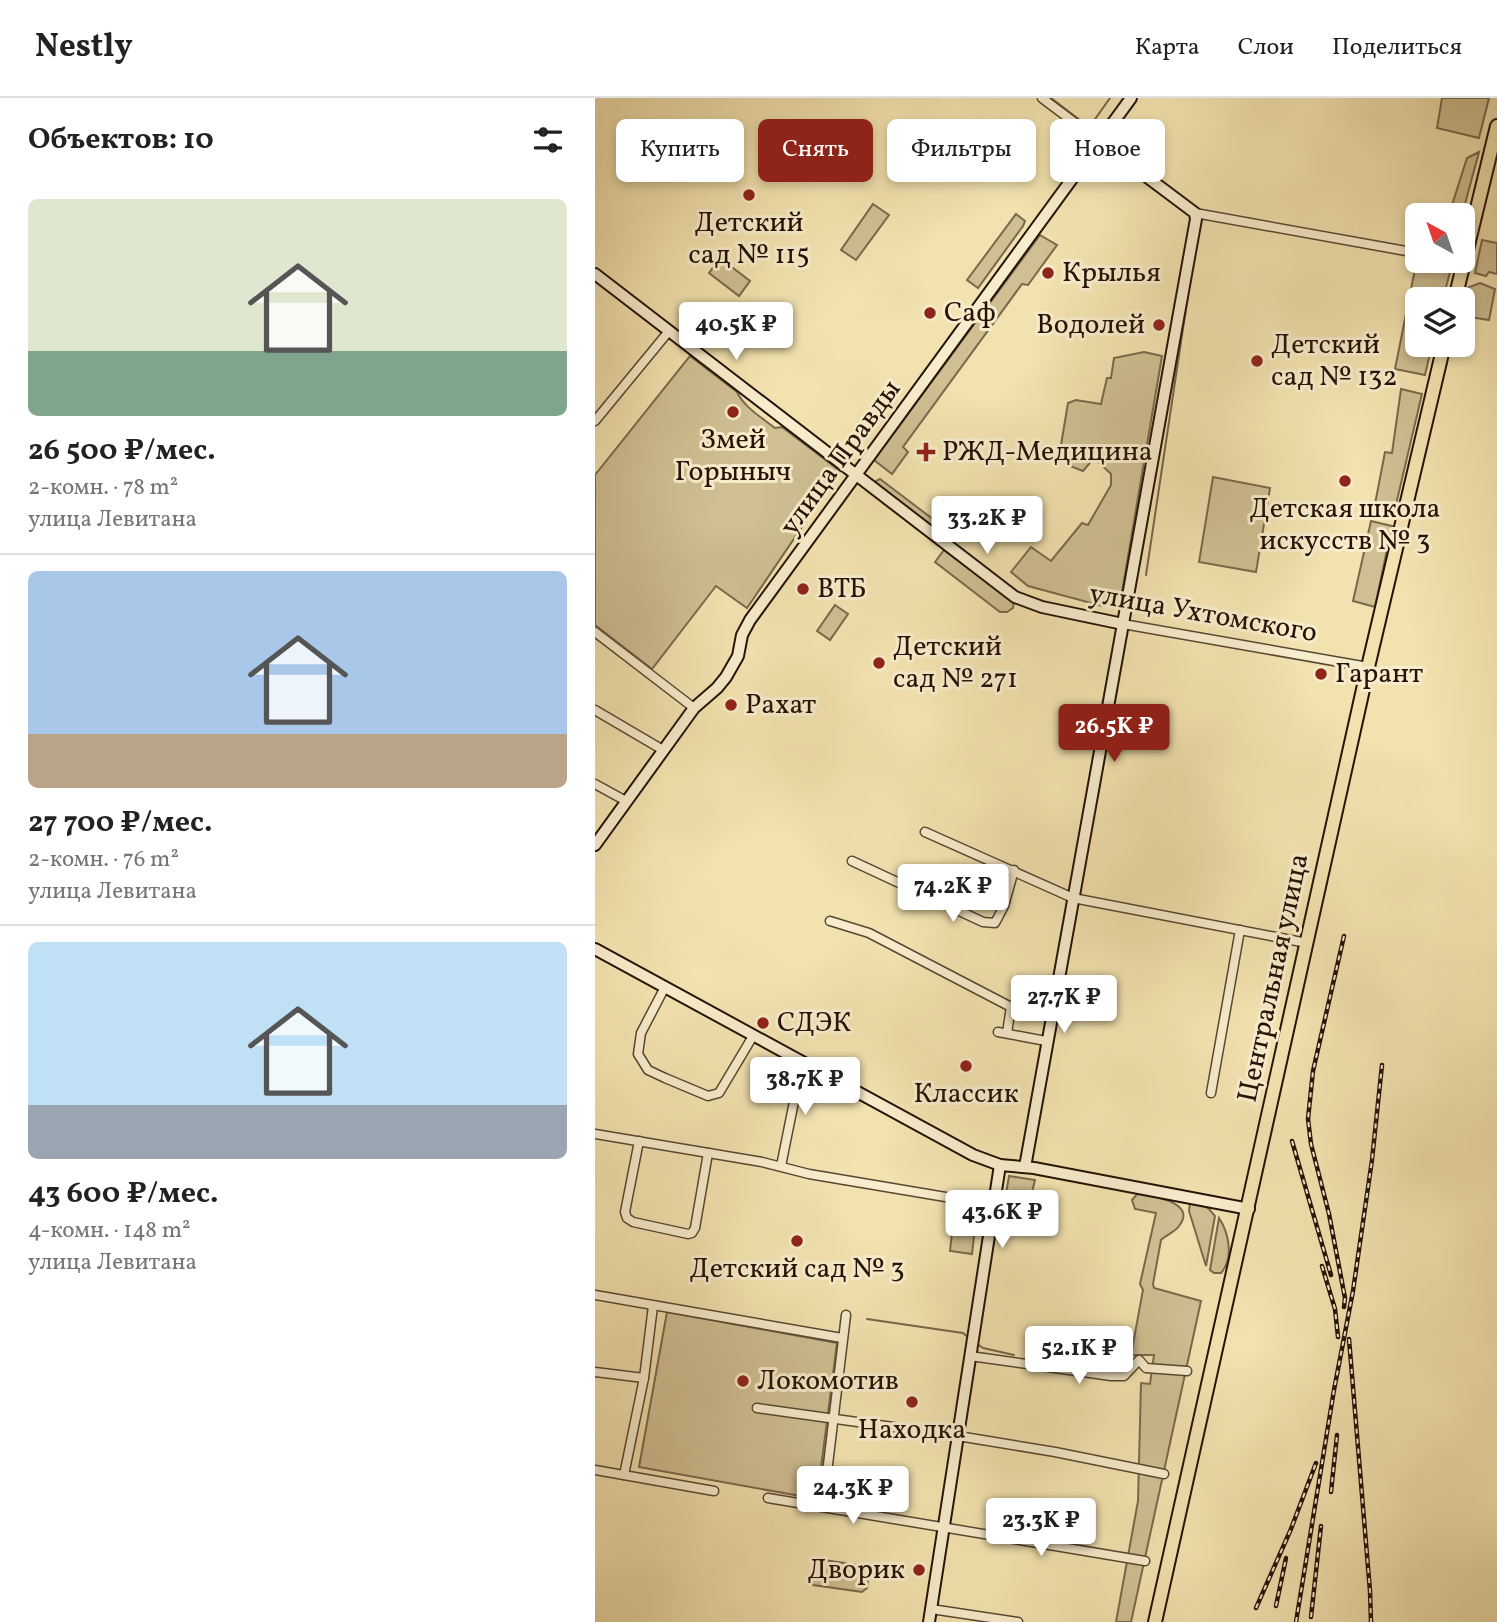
<!DOCTYPE html>
<html lang="ru">
<head>
<meta charset="utf-8">
<style>
  :root { --surface:#fff; --page:#f6f6f6; --text:#222; --muted:#767676; --line:#e0e0e0; --accent:#8f2418 }
  body { margin:0; font-family:Vollkorn,serif; background:var(--page); color:var(--text); height:100vh; display:flex; flex-direction:column; font-size:26px; white-space:nowrap }
  * { box-sizing:border-box; margin:0 }
  p { font-size:23px; color:var(--muted) }
  .icon { flex:none; width:38px; height:38px; fill:none; stroke:currentColor; stroke-width:2; stroke-linecap:round; stroke-linejoin:round }
  .map { position:relative; flex:1; overflow:hidden }
  .details { display:flex; flex-direction:column; background:var(--surface); width:595px }
  .details>* { flex:none }
  .hud { position:absolute; left:21px; top:21px; width:665px; height:63px; display:flex; gap:14px }
  .needle { width:46px; rotate:320deg }
  .tools { position:absolute; left:810px; top:105px; display:grid; gap:14px }
  .tools a { display:grid; place-items:center; width:70px; height:70px; border-radius:10px; background:var(--surface); box-shadow:0 4px 10px #0003; font-size:35px }
  .price { position:absolute; translate:-50% -60px; padding:0 16px; border-radius:7px; background:#fff; color:#222; font-size:23px; line-height:46px; filter:drop-shadow(0 2px 4px #0008) }
  .price::after { content:''; position:absolute; left:50%; top:42px; width:21px; height:16px; margin-left:-10px; background:inherit; clip-path:polygon(0 0,100% 0,50% 100%) }
  .price.on { background:var(--accent); color:#fff }
  ul { padding:0; list-style:none }
  li { display:grid; align-content:center; gap:14px; height:371px; padding:0 28px }
  li+li { border-top:2px solid var(--line) }
  li span { display:grid; place-items:center; height:217px; border-radius:10px; color:#555 }
  li>.icon { margin-inline-start:auto }
  span .icon { width:126px; height:126px; fill:#fffc; stroke-width:1 }
  li b { font-size:30px }
  h2 { display:flex; justify-content:space-between; align-items:center; height:84px; padding:0 28px; font-size:30px }
  .tag { padding:0 24px; border-radius:10px; background:var(--surface); box-shadow:0 4px 10px #0003; font-size:24px; line-height:63px }
  .tag.on { background:var(--accent); color:#fff }
  header { display:flex; align-items:center; gap:42px; box-sizing:border-box; height:98px; padding:0 35px; background:var(--surface); border-bottom:2px solid var(--line) }
  header strong { font-size:33px }
  nav { display:flex; gap:38px; margin-inline-start:auto; font-size:24px }
  main { display:flex; flex:1; min-height:0 }
  .map>svg:first-child { display:block }
  .green { fill:#cfbf92; stroke:#7a684c; stroke-width:2 }
  .lines { fill:none; stroke-linecap:round; stroke-linejoin:round }
  .stream { stroke:#77644a; stroke-width:2 }
  .street-casing { stroke:#594631; stroke-width:11 }
  .secondary-casing { stroke:#261207; stroke-width:14 }
  .primary-casing { stroke:#261207; stroke-width:16 }
  .street { stroke:#f7eccb; stroke-width:8 }
  .secondary { stroke:#f7eccb; stroke-width:10 }
  .primary { stroke:#f2e2af; stroke-width:12 }
  .rail-casing { stroke:#261207; stroke-width:4.5 }
  .rail { stroke:#f7eccb; stroke-width:2; stroke-dasharray:5; stroke-linecap:butt }
  .poi-dot { fill:#8f2418; stroke:#f7eccb; stroke-width:2.5 }
  .labels { text-anchor:middle; dominant-baseline:central; stroke-width:6; stroke-linejoin:round; paint-order:stroke }
  .poi-label { font-size:28px; fill:#261207; stroke:#f7eccb; text-anchor:start }
  .street-label { font-size:28px; fill:#261207; stroke:#f7eccb }
</style>
</head>
<body>
<header>
<strong>Nestly</strong>
<nav><a>Карта</a><a>Слои</a><a>Поделиться</a></nav>
</header>
<main>
<section class="details">
<h2>Объектов: 10<svg class="icon" aria-label="filters" viewBox="0 0 24 24"><path d="M4 7h16M4 17h16"/><circle cx="9" cy="7" r="2"/><circle cx="15" cy="17" r="2"/></svg></h2>
<ul>
<li><span style="background:linear-gradient(#dfe7d0 70%,#7fa58c 0)"><svg class="icon" aria-label="home" viewBox="0 0 24 24"><path d="M3 11l9-7 9 7M6 9v11h12V9"/></svg></span><div><b>26 500 ₽/мес.</b><p>2-комн. · 78 m²</p><p>улица Левитана</p></div></li>
<li><span style="background:linear-gradient(#a9c7e8 75%,#b9a48a 0)"><svg class="icon" aria-label="home" viewBox="0 0 24 24"><path d="M3 11l9-7 9 7M6 9v11h12V9"/></svg></span><div><b>27 700 ₽/мес.</b><p>2-комн. · 76 m²</p><p>улица Левитана</p></div></li>
<li><span style="background:linear-gradient(#bfe0f5 75%,#9aa5b1 0)"><svg class="icon" aria-label="home" viewBox="0 0 24 24"><path d="M3 11l9-7 9 7M6 9v11h12V9"/></svg></span><div><b>43 600 ₽/мес.</b><p>4-комн. · 148 m²</p><p>улица Левитана</p></div></li>
</ul>
</section>
<div class="map">
<svg width="902" height="1524" viewBox="0 0 902 1524">
  <rect width="100%" height="100%" fill="#f2e2af"/>
  <filter id="stains"><feTurbulence type="fractalNoise" baseFrequency=".00286" numOctaves="4"/><feColorMatrix values="0 0 0 0 .2 0 0 0 0 .09 0 0 0 0 .02 0 0 0 .5 -.17"/></filter>
  <radialGradient id="worn" r=".72"><stop offset=".6" stop-color="#630" stop-opacity="0"/><stop offset="1" stop-color="#630" stop-opacity=".3"/></radialGradient>
  <g class="green">
    <path d="M847,0H894L884,40L842,30Z"/>
    <path d="M884,54L867,117H831L857,107L872,60Z"/>
    <path d="M278,106L294,117L261,162L246,152Z"/>
    <path d="M421,116L430,123L428,128L383,190L372,182Z"/>
    <path d="M445,137L462,147L433,187L427,186L308,349L313,354L297,376L279,362Z"/>
    <path d="M887,142L902,145V176L894,174L891,178L880,175Z"/>
    <path d="M125,160L155,183L144,198L114,175Z"/>
    <path d="M822,161V163L857,166L848,201H822V247H837L830,277L800,271Z"/>
    <path d="M885,185L900,191L894,222L868,218L867,201L869,191Z"/>
    <path d="M549,254L567,258L527,494L507,508L433,488L416,474L436,449L456,463L487,425L493,427L516,387V376L499,360L488,373L475,368L466,347L473,305L481,302L506,306L512,280H516L519,260Z"/>
    <path d="M95,258L142,294C149,309 167,320 180,330L187,329L245,373L152,510L121,488L57,571L0,527V377Z"/>
    <path d="M806,291L827,296L799,415L779,411L790,354L797,355Z"/>
    <path d="M618,379L675,390L661,474L604,464Z"/>
    <path d="M285,381L347,428L342,436L276,386Z"/>
    <path d="M776,423L797,428L780,509L758,503Z"/>
    <path d="M349,452L419,503L418,510L412,514H405L340,464Z"/>
    <path d="M240,507L253,516L235,542L222,533Z"/>
    <path d="M414,1078L440,1082L433,1110L409,1107Z"/>
    <path d="M543,1095C556,1098 603,1104 584,1128C580,1134 571,1137 566,1142L558,1186L559,1190L606,1203L536,1524H521L543,1403L546,1285L555,1286L559,1257H536L548,1192L545,1186L561,1115L540,1111L537,1102Z"/>
    <path d="M602,1103L614,1111L620,1118L611,1168L594,1113L595,1104Z"/>
    <path d="M359,1117L381,1120L377,1156L355,1153Z"/>
    <path d="M624,1120C634,1135 639,1160 626,1175H619L615,1172Z"/>
    <path d="M72,1214L242,1245L222,1401L44,1369Z"/>
    <path d="M222,1461L270,1468L274,1474L272,1490L267,1494L218,1487L215,1482L218,1464Z"/>
  </g>
  <g class="lines">
    <g class="stream">
      <path d="M456,0L490,26"/>
      <path d="M498,24L515,0"/>
      <path d="M551,477L595,184"/>
      <path d="M272,1221L368,1235L374,1240"/>
      <path d="M381,1245L388,1250L419,1257"/>
    </g>
    <defs>
      <g id="street">
        <path d="M447,0L504,43"/>
        <path d="M600,115L822,155"/>
        <path d="M0,323L74,233"/>
        <path d="M528,526L773,569"/>
        <path d="M0,534L99,610"/>
        <path d="M0,612L68,652"/>
        <path d="M0,686L31,703"/>
        <path d="M330,734L478,800L712,845"/>
        <path d="M257,763L388,824L400,825L409,808L419,772"/>
        <path d="M235,823L274,835L416,909L412,935"/>
        <path d="M70,889L46,935L43,956L53,972L70,980L113,998L124,995L158,938"/>
        <path d="M403,934L451,943"/>
        <path d="M616,995L645,832"/>
        <path d="M0,1036L167,1064L214,1076L398,1107"/>
        <path d="M44,1043L30,1114L32,1120L38,1124L93,1136L97,1135L100,1130L113,1055"/>
        <path d="M186,1068L207,964"/>
        <path d="M0,1197L247,1240"/>
        <path d="M375,1258L516,1278H529L544,1262L551,1270L592,1273"/>
        <path d="M0,1274L49,1280"/>
        <path d="M162,1310L363,1338L460,1354L569,1376"/>
        <path d="M0,1372L119,1393"/>
        <path d="M29,1377L49,1280L58,1208"/>
        <path d="M173,1400L550,1463"/>
        <path d="M228,1408L251,1217"/>
        <path d="M336,1511L423,1524"/>
      </g>
      <g id="secondary">
        <path d="M0,176L420,499L447,509L528,526"/>
        <path d="M0,747L99,610L122,590L131,579L143,558L147,537L155,522L536,0"/>
        <path d="M0,851L378,1057L405,1067L439,1070L654,1111"/>
        <path d="M430,1069L601,121L600,115L504,43"/>
        <path d="M334,1524L405,1067"/>
      </g>
      <g id="primary">
        <path d="M860,201L902,28"/>
        <path d="M560,1524L773,569L849,247"/>
      </g>
    </defs>
    <use href="#street" class="street-casing"/>
    <use href="#secondary" class="secondary-casing"/>
    <use href="#primary" class="primary-casing"/>
    <use href="#street" class="street"/>
    <use href="#secondary" class="secondary"/>
    <use href="#primary" class="primary"/>
    <defs>
      <g id="rail">
        <path d="M749,838L718,973L713,1021L716,1046L734,1116L750,1200L749,1209"/>
        <path d="M697,1043L736,1177"/>
        <path d="M727,1168L740,1211L743,1239"/>
        <path d="M754,1241L775,1493L776,1524"/>
        <path d="M736,1394L742,1337"/>
        <path d="M681,1508L691,1460"/>
        <path d="M661,1510L696,1431L721,1365"/>
        <path d="M716,1519L726,1428"/>
        <path d="M701,1524L739,1292L758,1193L777,1062L787,967"/>
      </g>
    </defs>
    <use href="#rail" class="rail-casing"/>
    <use href="#rail" class="rail"/>
  </g>
  <g class="poi-dot">
    <circle cx="154" cy="97" r="7"/>
    <circle cx="453" cy="175" r="7"/>
    <circle cx="335" cy="215" r="7"/>
    <circle cx="564" cy="227" r="7"/>
    <circle cx="662" cy="263" r="7"/>
    <circle cx="138" cy="314" r="7"/>
    <path d="M327.5 343.5h7v7h7v7h-7v7h-7v-7h-7v-7h7z"/>
    <circle cx="750" cy="383" r="7"/>
    <circle cx="208" cy="491" r="7"/>
    <circle cx="284" cy="565" r="7"/>
    <circle cx="726" cy="576" r="7"/>
    <circle cx="136" cy="607" r="7"/>
    <circle cx="168" cy="925" r="7"/>
    <circle cx="371" cy="968" r="7"/>
    <circle cx="202" cy="1143" r="7"/>
    <circle cx="148" cy="1283" r="7"/>
    <circle cx="317" cy="1304" r="7"/>
    <circle cx="324" cy="1472" r="7"/>
  </g>
  <g class="labels">
    <g class="poi-label">
      <text x="154" y="125" text-anchor="middle">Детский<tspan x="154" dy="32">сад № 115</tspan></text>
      <text x="467" y="175">Крылья</text>
      <text x="349" y="215">Саф</text>
      <text x="550" y="227" text-anchor="end">Водолей</text>
      <text x="676" y="247">Детский<tspan x="676" dy="32">сад № 132</tspan></text>
      <text x="138" y="342" text-anchor="middle">Змей<tspan x="138" dy="32">Горыныч</tspan></text>
      <text x="347" y="354">РЖД-Медицина</text>
      <text x="750" y="411" text-anchor="middle">Детская школа<tspan x="750" dy="32">искусств № 3</tspan></text>
      <text x="222" y="491">ВТБ</text>
      <text x="298" y="549">Детский<tspan x="298" dy="32">сад № 271</tspan></text>
      <text x="740" y="576">Гарант</text>
      <text x="150" y="607">Рахат</text>
      <text x="182" y="925">СДЭК</text>
      <text x="371" y="996" text-anchor="middle">Классик</text>
      <text x="202" y="1171" text-anchor="middle">Детский сад № 3</text>
      <text x="162" y="1283">Локомотив</text>
      <text x="317" y="1332" text-anchor="middle">Находка</text>
      <text x="310" y="1472" text-anchor="end">Дворик</text>
    </g>
    <g class="street-label">
      <text transform="translate(246 360) rotate(-54)">улица Правды</text>
      <text transform="translate(608 516) rotate(10)">улица Ухтомского</text>
      <text transform="translate(679 880) rotate(-78)">Центральная улица</text>
    </g>
  </g>
  <rect width="100%" height="100%" filter="url(#stains)"/>
  <rect width="100%" height="100%" fill="url(#worn)"/>
</svg>
<div class="tools">
<a><svg class="needle" viewBox="-14 -14 28 28"><path d="M0-13l5 13h-10z" fill="#e53935"/><path d="M0 13l5-13h-10z" fill="#767676"/></svg></a>
<a><svg class="icon" aria-label="layers" viewBox="0 0 24 24"><path d="M12 4l9 5-9 5-9-5zM3 14l9 5 9-5"/></svg></a>
</div>
<b class="price" style="left:141px;top:264px">40.5K ₽</b>
<b class="price" style="left:392px;top:458px">33.2K ₽</b>
<b class="price on" style="left:519px;top:666px">26.5K ₽</b>
<b class="price" style="left:358px;top:826px">74.2K ₽</b>
<b class="price" style="left:469px;top:937px">27.7K ₽</b>
<b class="price" style="left:210px;top:1019px">38.7K ₽</b>
<b class="price" style="left:407px;top:1152px">43.6K ₽</b>
<b class="price" style="left:484px;top:1288px">52.1K ₽</b>
<b class="price" style="left:258px;top:1428px">24.3K ₽</b>
<b class="price" style="left:446px;top:1460px">23.3K ₽</b>
<div class="hud">
<a class="tag">Купить</a>
<a class="tag on">Снять</a>
<a class="tag">Фильтры</a>
<a class="tag">Новое</a>
</div>
</div>
</main>
</body>
</html>
